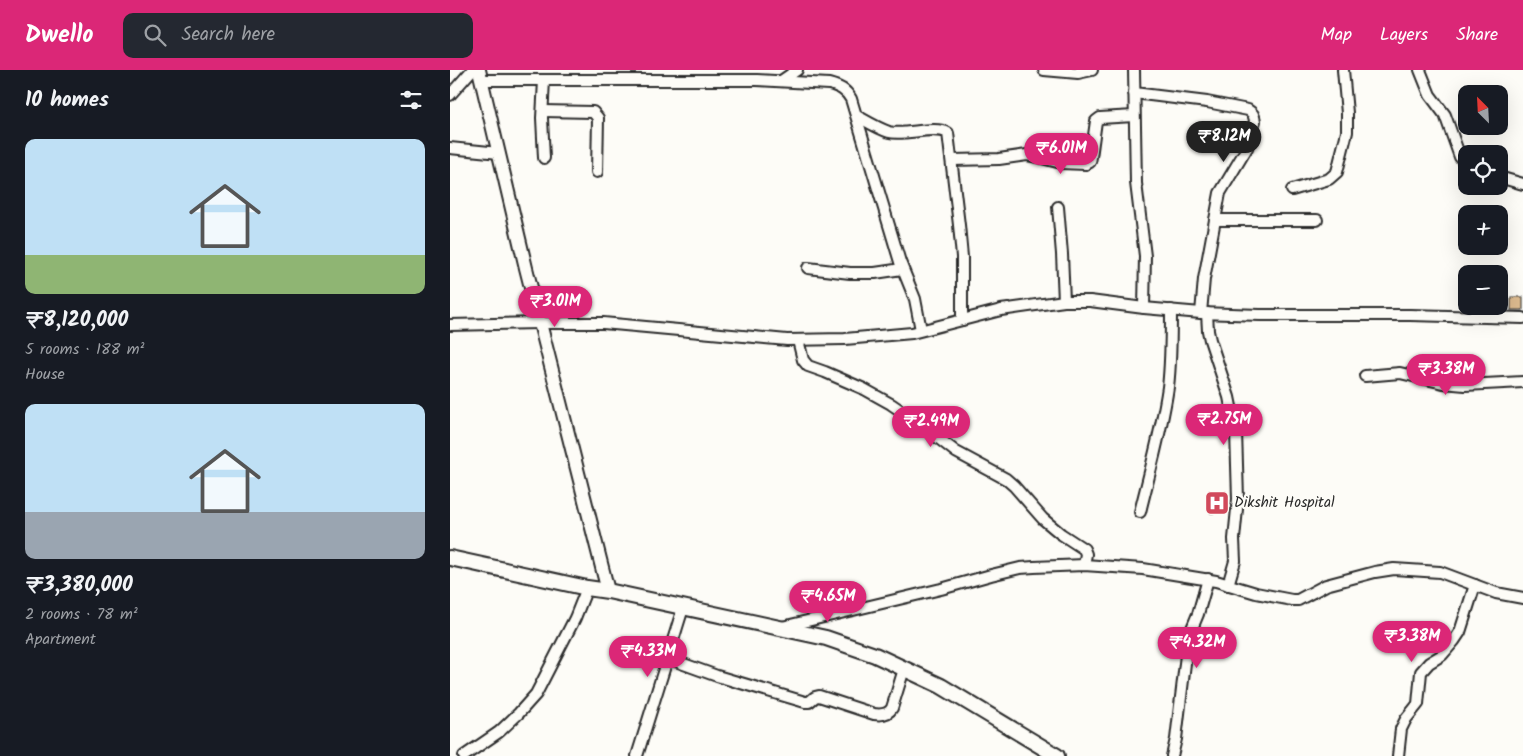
<!DOCTYPE html>
<html lang="en">
<head>
<meta charset="utf-8">
<style>
  :root { --surface:#171b24; --page:#242831; --text:#f1f3f6; --muted:#9ea1a6; --accent:#db2777 }
  body { margin:0; font-family:Kalam,sans-serif; background:var(--page); color:var(--text); height:100vh; display:flex; flex-direction:column; font-size:19px; white-space:nowrap }
  * { box-sizing:border-box; margin:0 }
  p { font-size:16px; color:var(--muted) }
  .icon { flex:none; width:28px; height:28px; fill:none; stroke:currentColor; stroke-width:2; stroke-linecap:round; stroke-linejoin:round }
  .map { position:relative; flex:1; overflow:hidden }
  .drawer { display:flex; flex-direction:column; background:var(--surface); width:450px }
  .drawer>* { flex:none }
  .needle { width:32px; rotate:336deg }
  .tools { position:absolute; left:1008px; top:15px; display:grid; gap:10px }
  .tools a { display:grid; place-items:center; width:50px; height:50px; border-radius:10px; background:var(--surface); box-shadow:0 5px 20px #0002; font-size:25px }
  .price { position:absolute; translate:-50% -42px; padding:0 11px; border-radius:18px; background:var(--accent); color:#fff; font-size:16px; line-height:32px; filter:drop-shadow(0 1px 2px #0008) }
  .price::after { content:''; position:absolute; left:50%; top:30px; width:15px; height:11px; margin-left:-8px; background:inherit; clip-path:polygon(0 0,100% 0,50% 100%) }
  .price.on { background:#222; color:#fff }
  ul { padding:0; list-style:none }
  li { display:grid; align-content:center; gap:10px; height:265px; padding:0 25px }
  li span { display:grid; place-items:center; height:155px; border-radius:10px; color:#555 }
  li>.icon { margin-inline-start:auto }
  span .icon { width:90px; height:90px; fill:#fffc; stroke-width:1 }
  li b { font-size:21px }
  h2 { display:flex; justify-content:space-between; align-items:center; height:60px; padding:0 25px; font-size:21px }
  header { display:flex; align-items:center; gap:30px; box-sizing:border-box; height:70px; padding:0 25px; background:var(--accent); color:#fff }
  header strong { font-size:24px }
  nav { display:flex; gap:28px; margin-inline-start:auto; font-size:18px }
  .search { width:350px; height:45px; background:var(--page); display:flex; align-items:center; gap:12px; box-sizing:border-box; padding:0 18px; border-radius:10px; color:var(--muted); font-size:19px }
  main { display:flex; flex:1; min-height:0 }
  .map>svg:first-child { display:block }
  .building { fill:#ddbb8f; stroke:#2b2b2b }
  .lines { fill:none; stroke-linecap:round; stroke-linejoin:round }
  .minor-casing { stroke:#2b2b2b; stroke-width:14 }
  .tertiary-casing { stroke:#2b2b2b; stroke-width:16 }
  .secondary-casing { stroke:#2b2b2b; stroke-width:18 }
  .minor { stroke:#fdfcf7; stroke-width:10 }
  .tertiary { stroke:#fdfcf7; stroke-width:12 }
  .secondary { stroke:#fdfcf7; stroke-width:14 }
  .labels { text-anchor:middle; dominant-baseline:central; stroke-width:4.5; stroke-linejoin:round; paint-order:stroke }
  .poi-label { font-size:15px; fill:#2b2b2b; stroke:#fdfcf7; text-anchor:start }
</style>
</head>
<body>
<header>
<strong>Dwello</strong>
<div class="search"><svg class="icon" aria-label="search" viewBox="0 0 24 24"><circle cx="10" cy="10" r="6"/><path d="M15 15l6 6"/></svg>Search here</div>
<nav><a>Map</a><a>Layers</a><a>Share</a></nav>
</header>
<main>
<section class="drawer">
<h2>10 homes<svg class="icon" aria-label="filters" viewBox="0 0 24 24"><path d="M4 7h16M4 17h16"/><circle cx="9" cy="7" r="2"/><circle cx="15" cy="17" r="2"/></svg></h2>
<ul>
<li><span style="background:linear-gradient(#bfe0f5 75%,#8fb573 0)"><svg class="icon" aria-label="home" viewBox="0 0 24 24"><path d="M3 11l9-7 9 7M6 9v11h12V9"/></svg></span><div><b>₹8,120,000</b><p>5 rooms · 188 m²</p><p>House</p></div></li>
<li><span style="background:linear-gradient(#bfe0f5 70%,#9aa5b1 0)"><svg class="icon" aria-label="home" viewBox="0 0 24 24"><path d="M3 11l9-7 9 7M6 9v11h12V9"/></svg></span><div><b>₹3,380,000</b><p>2 rooms · 78 m²</p><p>Apartment</p></div></li>
</ul>
</section>
<div class="map">
<svg width="1073" height="686" viewBox="0 0 1073 686">
  <rect width="100%" height="100%" fill="#fdfcf7"/>
  <filter id="ink" filterUnits="userSpaceOnUse"><feTurbulence type="fractalNoise" baseFrequency=".02" numOctaves="2"/><feDisplacementMap in="SourceGraphic" scale="10" xChannelSelector="R" yChannelSelector="G"/><feConvolveMatrix kernelMatrix="1 2 1 2 8 2 1 2 1" color-interpolation-filters="sRGB"/></filter>
  <g filter="url(#ink)">
    <g class="building">
      <rect x="1061" y="227" width="12" height="13"/>
      <path d="M761,426H777V443H760Z"/>
    </g>
    <g class="lines">
      <defs>
        <g id="minor">
          <path d="M594,0L628,3L642,0"/>
          <path d="M684,0L686,113L695,186L694,238"/>
          <path d="M970,0L980,25L995,45L1010,87L1016,94"/>
          <path d="M31,10H307L379,14C390,17 396,20 401,29L450,192L465,229L471,260"/>
          <path d="M331,11L347,0"/>
          <path d="M684,23L757,32L798,40C803,43 804,45 805,51L797,78L770,123L754,209L751,243"/>
          <path d="M0,25L22,0"/>
          <path d="M93,41L143,42L148,48L147,102"/>
          <path d="M407,46C416,51 429,59 439,62C455,66 485,55 498,63L509,155L512,187V250"/>
          <path d="M0,78L49,83"/>
          <path d="M94,88L92,48L94,10"/>
          <path d="M502,90L549,89L577,85L588,87L611,93L636,94L640,92L641,87L646,51L650,48L684,46"/>
          <path d="M1049,107L1073,114"/>
          <path d="M842,120L879,109L887,102L897,62V43L893,0"/>
          <path d="M608,137L612,184L614,231"/>
          <path d="M765,150H867"/>
          <path d="M358,198L400,203H425L452,199"/>
          <path d="M757,243L758,261L760,270L779,327L786,361L788,429L784,469L785,491L778,515"/>
          <path d="M0,255L90,253H153L337,270L395,269L462,263L551,240L614,231H640L694,238L751,243L810,245H960L1073,248"/>
          <path d="M348,270L353,290L358,296L375,302L414,319L441,334L469,353L506,382L556,409L564,416L593,449L611,464L634,479L636,484L634,495"/>
          <path d="M915,306L950,303L993,313L1015,315L1073,312"/>
          <path d="M690,442C700,401 712,359 718,317C721,292 721,266 721,240"/>
          <path d="M332,557L491,519L541,505L570,498L584,497L634,495L693,499L766,511L806,523L842,530H848L876,515L925,502L944,499L990,502L1046,523L1073,528"/>
          <path d="M217,588L267,606L355,632H359L365,627L369,626L424,644C431,645 438,645 442,638L454,599"/>
          <path d="M14,686L49,662L69,643L86,624L125,548L137,518"/>
          <path d="M187,686L233,538"/>
          <path d="M722,686L726,669L738,568L748,544L758,509"/>
          <path d="M948,686L951,659L956,649L968,634L971,602L979,593L992,585L1004,571L1010,562L1025,515"/>
        </g>
        <path id="tertiary" d="M29,0L76,198L158,521"/>
        <path id="secondary" d="M0,488L137,518L158,521L376,568L425,585L491,616L607,686"/>
      </defs>
      <use href="#minor" class="minor-casing"/>
      <use href="#tertiary" class="tertiary-casing"/>
      <use href="#secondary" class="secondary-casing"/>
      <use href="#minor" class="minor"/>
      <use href="#tertiary" class="tertiary"/>
      <use href="#secondary" class="secondary"/>
    </g>
  </g>
  <defs>
    <symbol id="hospital-square" viewBox="-11 -11 22 22"><rect x="-9" y="-9" width="18" height="18" rx="4" fill="#d1495b" stroke="#fdfcf7"/><path d="M-5-5h3v3.5h4V-5h3V5h-3V1.5h-4V5h-3Z" fill="#fff"/></symbol>
  </defs>
  <g fill-rule="evenodd">
    <use href="#hospital-square" x="753" y="419" width="28" height="28"/>
  </g>
  <g class="labels">
    <g class="poi-label">
      <text x="784" y="433">Dikshit Hospital</text>
    </g>
  </g>
</svg>
<div class="tools">
<a><svg class="needle" viewBox="-14 -14 28 28"><path d="M0-13l5 13h-10z" fill="#e53935"/><path d="M0 13l5-13h-10z" fill="#9ea1a6"/></svg></a>
<a><svg class="icon" aria-label="locate" viewBox="0 0 24 24"><circle cx="12" cy="12" r="6"/><path d="M12 2v4M12 18v4M2 12h4M18 12h4"/></svg></a>
<a>+</a>
<a>−</a>
</div>
<b class="price on" style="left:774px;top:93px">₹8.12M</b>
<b class="price" style="left:611px;top:105px">₹6.01M</b>
<b class="price" style="left:105px;top:258px">₹3.01M</b>
<b class="price" style="left:996px;top:326px">₹3.38M</b>
<b class="price" style="left:774px;top:376px">₹2.75M</b>
<b class="price" style="left:481px;top:378px">₹2.49M</b>
<b class="price" style="left:378px;top:553px">₹4.65M</b>
<b class="price" style="left:962px;top:593px">₹3.38M</b>
<b class="price" style="left:747px;top:599px">₹4.32M</b>
<b class="price" style="left:198px;top:608px">₹4.33M</b>
</div>
</main>
</body>
</html>
